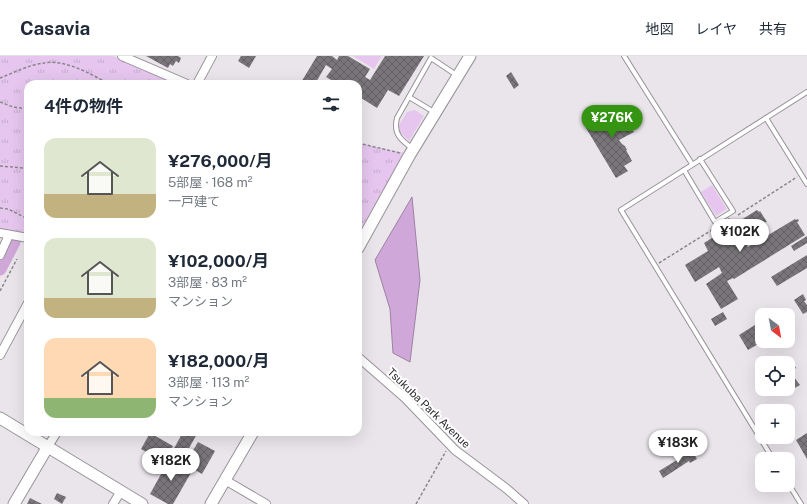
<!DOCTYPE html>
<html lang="ja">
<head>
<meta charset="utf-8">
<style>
  :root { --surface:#fff; --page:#f6f6f7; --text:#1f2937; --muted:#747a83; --line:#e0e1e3; --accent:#359513 }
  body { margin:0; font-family:"Public Sans","Noto Sans JP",sans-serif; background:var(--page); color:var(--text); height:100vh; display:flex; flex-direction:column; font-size:15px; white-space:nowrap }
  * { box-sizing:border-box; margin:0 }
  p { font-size:13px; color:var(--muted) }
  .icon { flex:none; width:22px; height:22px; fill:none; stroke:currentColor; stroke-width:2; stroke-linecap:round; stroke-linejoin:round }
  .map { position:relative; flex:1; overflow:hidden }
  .details { position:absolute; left:24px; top:24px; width:338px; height:356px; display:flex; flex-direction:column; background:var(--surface); border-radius:12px; box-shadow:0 4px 16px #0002 }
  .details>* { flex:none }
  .needle { width:26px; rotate:148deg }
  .controls { position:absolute; left:755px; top:252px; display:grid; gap:8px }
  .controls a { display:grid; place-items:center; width:40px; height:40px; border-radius:8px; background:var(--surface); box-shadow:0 4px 16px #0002; font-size:20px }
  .price { position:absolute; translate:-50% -34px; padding:0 9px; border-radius:14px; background:#fff; color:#222; font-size:13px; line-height:26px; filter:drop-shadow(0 1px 2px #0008) }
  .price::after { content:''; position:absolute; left:50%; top:24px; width:12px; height:9px; margin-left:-6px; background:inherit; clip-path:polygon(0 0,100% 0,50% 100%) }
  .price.on { background:var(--accent); color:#fff }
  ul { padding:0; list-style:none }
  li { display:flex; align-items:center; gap:12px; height:100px; padding:0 20px }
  li span { display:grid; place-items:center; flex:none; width:112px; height:80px; border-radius:12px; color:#555 }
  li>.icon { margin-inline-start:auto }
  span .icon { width:48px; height:48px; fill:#fffc; stroke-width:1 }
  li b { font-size:17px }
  h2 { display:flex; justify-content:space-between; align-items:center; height:48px; padding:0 20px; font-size:17px }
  header { display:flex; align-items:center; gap:24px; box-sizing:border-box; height:56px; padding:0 20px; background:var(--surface); border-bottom:1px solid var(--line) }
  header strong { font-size:19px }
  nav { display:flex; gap:22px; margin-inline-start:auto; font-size:14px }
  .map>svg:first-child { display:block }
  .grass { fill:#e6c6ee }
  .park { fill:url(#park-tufts) }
  .water { fill:#d0a7d9; stroke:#9e81a4 }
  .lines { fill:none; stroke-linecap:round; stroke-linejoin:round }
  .river { stroke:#d0a7d9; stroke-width:13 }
  .building { fill:url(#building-cross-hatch) }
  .lane-casing { stroke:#989399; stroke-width:6 }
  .street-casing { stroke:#989399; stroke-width:10 }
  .secondary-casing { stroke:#989399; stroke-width:13 }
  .path { stroke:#89868a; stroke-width:1.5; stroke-dasharray:3 2; stroke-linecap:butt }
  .lane { stroke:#fff; stroke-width:4 }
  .street { stroke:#fff; stroke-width:8 }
  .secondary { stroke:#fff; stroke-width:11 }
  .labels { text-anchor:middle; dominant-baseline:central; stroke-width:4; stroke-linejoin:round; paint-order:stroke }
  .street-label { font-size:11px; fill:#29272a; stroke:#fff }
</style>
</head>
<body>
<header>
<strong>Casavia</strong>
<nav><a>地図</a><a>レイヤ</a><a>共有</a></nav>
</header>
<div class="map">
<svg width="807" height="448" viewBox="0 0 807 448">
  <defs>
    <pattern id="park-tufts" width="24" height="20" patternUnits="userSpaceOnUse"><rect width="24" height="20" fill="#e6c6ee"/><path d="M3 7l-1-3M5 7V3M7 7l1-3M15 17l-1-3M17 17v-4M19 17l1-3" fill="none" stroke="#c5aacc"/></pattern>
    <pattern id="building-cross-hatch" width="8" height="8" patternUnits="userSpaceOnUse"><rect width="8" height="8" fill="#79757a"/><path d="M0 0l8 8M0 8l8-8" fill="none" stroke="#636064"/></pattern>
  </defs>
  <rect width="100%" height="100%" fill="#eae5eb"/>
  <g class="grass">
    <path d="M353,0H382L374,13Z"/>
    <path d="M415,54L424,60L409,85L399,75V69L407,56Z"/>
    <path d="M712,129L727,153L716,160L701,136Z"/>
  </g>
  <g class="park">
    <path d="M0,0H113L179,28H28V177L0,173Z"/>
    <path d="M358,87L404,97L358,178Z"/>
  </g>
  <path class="water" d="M412,141L420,224L410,306L393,297L390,253L375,204Z"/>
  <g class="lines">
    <path class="river" d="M0,213L14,186"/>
  </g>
  <g class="building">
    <path d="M146,0H178L181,2L179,7L176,5L173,10L170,8L168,12Z"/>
    <path d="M241,0H256L249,12L238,5Z"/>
    <path d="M317,0H332L337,4L339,0H348L370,13L365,21L370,24L385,0H424L399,40L388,34L377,52L358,40V28H338L326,21L332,13L326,9L315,28H300Z"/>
    <path d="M511,16L519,29L514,33L506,20Z"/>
    <path d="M607,52L610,57L619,52L634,76L619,84L622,88L625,90L627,94H626L632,105L624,110L628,115L616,122L586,72L589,70L587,67L591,64L593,68L597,65L594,60Z"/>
    <path d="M757,154L759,156L760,155L767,166H765L767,170L744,184L748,191L795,163L796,164L798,163L799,165L797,166L805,179L734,223L733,222L727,225L738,243L721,253L706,228L722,217L719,211L695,226L685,209L708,195L704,187L728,172L724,165L729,162L733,169Z"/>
    <path d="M807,180V187L794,195L791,190Z"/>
    <path d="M807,199V212L777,230L771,221Z"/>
    <path d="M803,238L806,244L804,245L807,249V256L803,258L794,244Z"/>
    <path d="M723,256L727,263L715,270L711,263Z"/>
    <path d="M755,269L762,279V286L748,294L739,279Z"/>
    <path d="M791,304L796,312L790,316L800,329L784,338L781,333H788V307H786Z"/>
    <path d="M183,376H198L182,405L171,398Z"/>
    <path d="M150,377L173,390L164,406L141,393Z"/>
    <path d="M807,377V403L796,384Z"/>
    <path d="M198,386L215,395L202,418L185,408Z"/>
    <path d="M692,395L697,403L690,407L689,405L663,422L659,415Z"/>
    <path d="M170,402L192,415L173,448H168L150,438Z"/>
    <path d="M57,437L66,441L62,448L54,443Z"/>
    <path d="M30,442L42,448H27Z"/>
  </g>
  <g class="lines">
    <defs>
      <g id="lane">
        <path d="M624,0L692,108"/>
        <path d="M409,41L434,56"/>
        <path d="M766,62L807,128"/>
        <path d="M413,93C401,84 393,78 397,62L431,2L458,20"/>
        <path d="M684,114L715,166L733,155L700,103"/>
        <path d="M773,403L621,154L807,36"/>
        <path d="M788,427L801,448"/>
      </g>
      <g id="street">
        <path d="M122,0L187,28"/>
        <path d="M197,28L212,0"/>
        <path d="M0,177L28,182"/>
        <path d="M0,199L9,179"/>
        <path d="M0,299L28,247"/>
        <path d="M358,301L405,342L455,394L507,433L524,448"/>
        <path d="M47,392L57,376"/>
        <path d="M225,424L266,448"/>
        <path d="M113,448L121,435"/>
      </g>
      <g id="secondary">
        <path d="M358,192L409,100L470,0"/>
        <path d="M0,362L142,448"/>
        <path d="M14,448L47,392"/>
        <path d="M211,448L253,376"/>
      </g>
    </defs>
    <use href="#lane" class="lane-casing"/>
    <use href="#street" class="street-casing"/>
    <use href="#secondary" class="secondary-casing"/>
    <g class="path">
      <path d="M0,22C13,17 31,8 44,7C65,3 91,18 109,28"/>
      <path d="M0,46L13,51L28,53"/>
      <path d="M358,87L400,97"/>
      <path d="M0,110L23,112L28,117"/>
      <path d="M0,152L8,153L28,163"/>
      <path d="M738,159L797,121"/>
      <path d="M659,207L715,172"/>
      <path d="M0,235L17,203"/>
      <path d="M416,448L446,395"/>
    </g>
    <use href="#lane" class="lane"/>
    <use href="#street" class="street"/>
    <use href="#secondary" class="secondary"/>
  </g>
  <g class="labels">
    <g class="street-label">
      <text transform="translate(429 352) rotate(44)">Tsukuba Park Avenue</text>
    </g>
  </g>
</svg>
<div class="controls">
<a><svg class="needle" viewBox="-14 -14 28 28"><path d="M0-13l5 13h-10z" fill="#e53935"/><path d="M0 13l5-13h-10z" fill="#747a83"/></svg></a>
<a><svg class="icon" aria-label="locate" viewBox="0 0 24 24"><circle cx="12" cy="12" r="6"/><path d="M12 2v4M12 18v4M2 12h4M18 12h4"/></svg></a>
<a>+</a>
<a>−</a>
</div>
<b class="price on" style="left:612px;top:83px">¥276K</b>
<b class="price" style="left:740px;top:197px">¥102K</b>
<b class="price" style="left:678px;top:408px">¥183K</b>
<b class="price" style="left:171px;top:426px">¥182K</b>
<section class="details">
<h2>4件の物件<svg class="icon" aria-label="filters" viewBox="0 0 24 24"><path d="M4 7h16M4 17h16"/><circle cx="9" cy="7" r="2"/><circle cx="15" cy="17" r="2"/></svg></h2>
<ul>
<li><span style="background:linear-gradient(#dfe7d0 70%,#c2b280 0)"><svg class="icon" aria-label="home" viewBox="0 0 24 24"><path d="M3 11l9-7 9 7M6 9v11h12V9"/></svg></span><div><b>¥276,000/月</b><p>5部屋 · 168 m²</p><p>一戸建て</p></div></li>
<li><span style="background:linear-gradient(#dfe7d0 75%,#c2b280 0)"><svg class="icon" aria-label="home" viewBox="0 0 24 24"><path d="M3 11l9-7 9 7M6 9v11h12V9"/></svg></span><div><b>¥102,000/月</b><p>3部屋 · 83 m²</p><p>マンション</p></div></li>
<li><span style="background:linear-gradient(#ffd9b3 75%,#8fb573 0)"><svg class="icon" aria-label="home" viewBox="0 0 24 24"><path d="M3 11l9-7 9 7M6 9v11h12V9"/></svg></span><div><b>¥182,000/月</b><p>3部屋 · 113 m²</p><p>マンション</p></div></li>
</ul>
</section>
</div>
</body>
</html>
